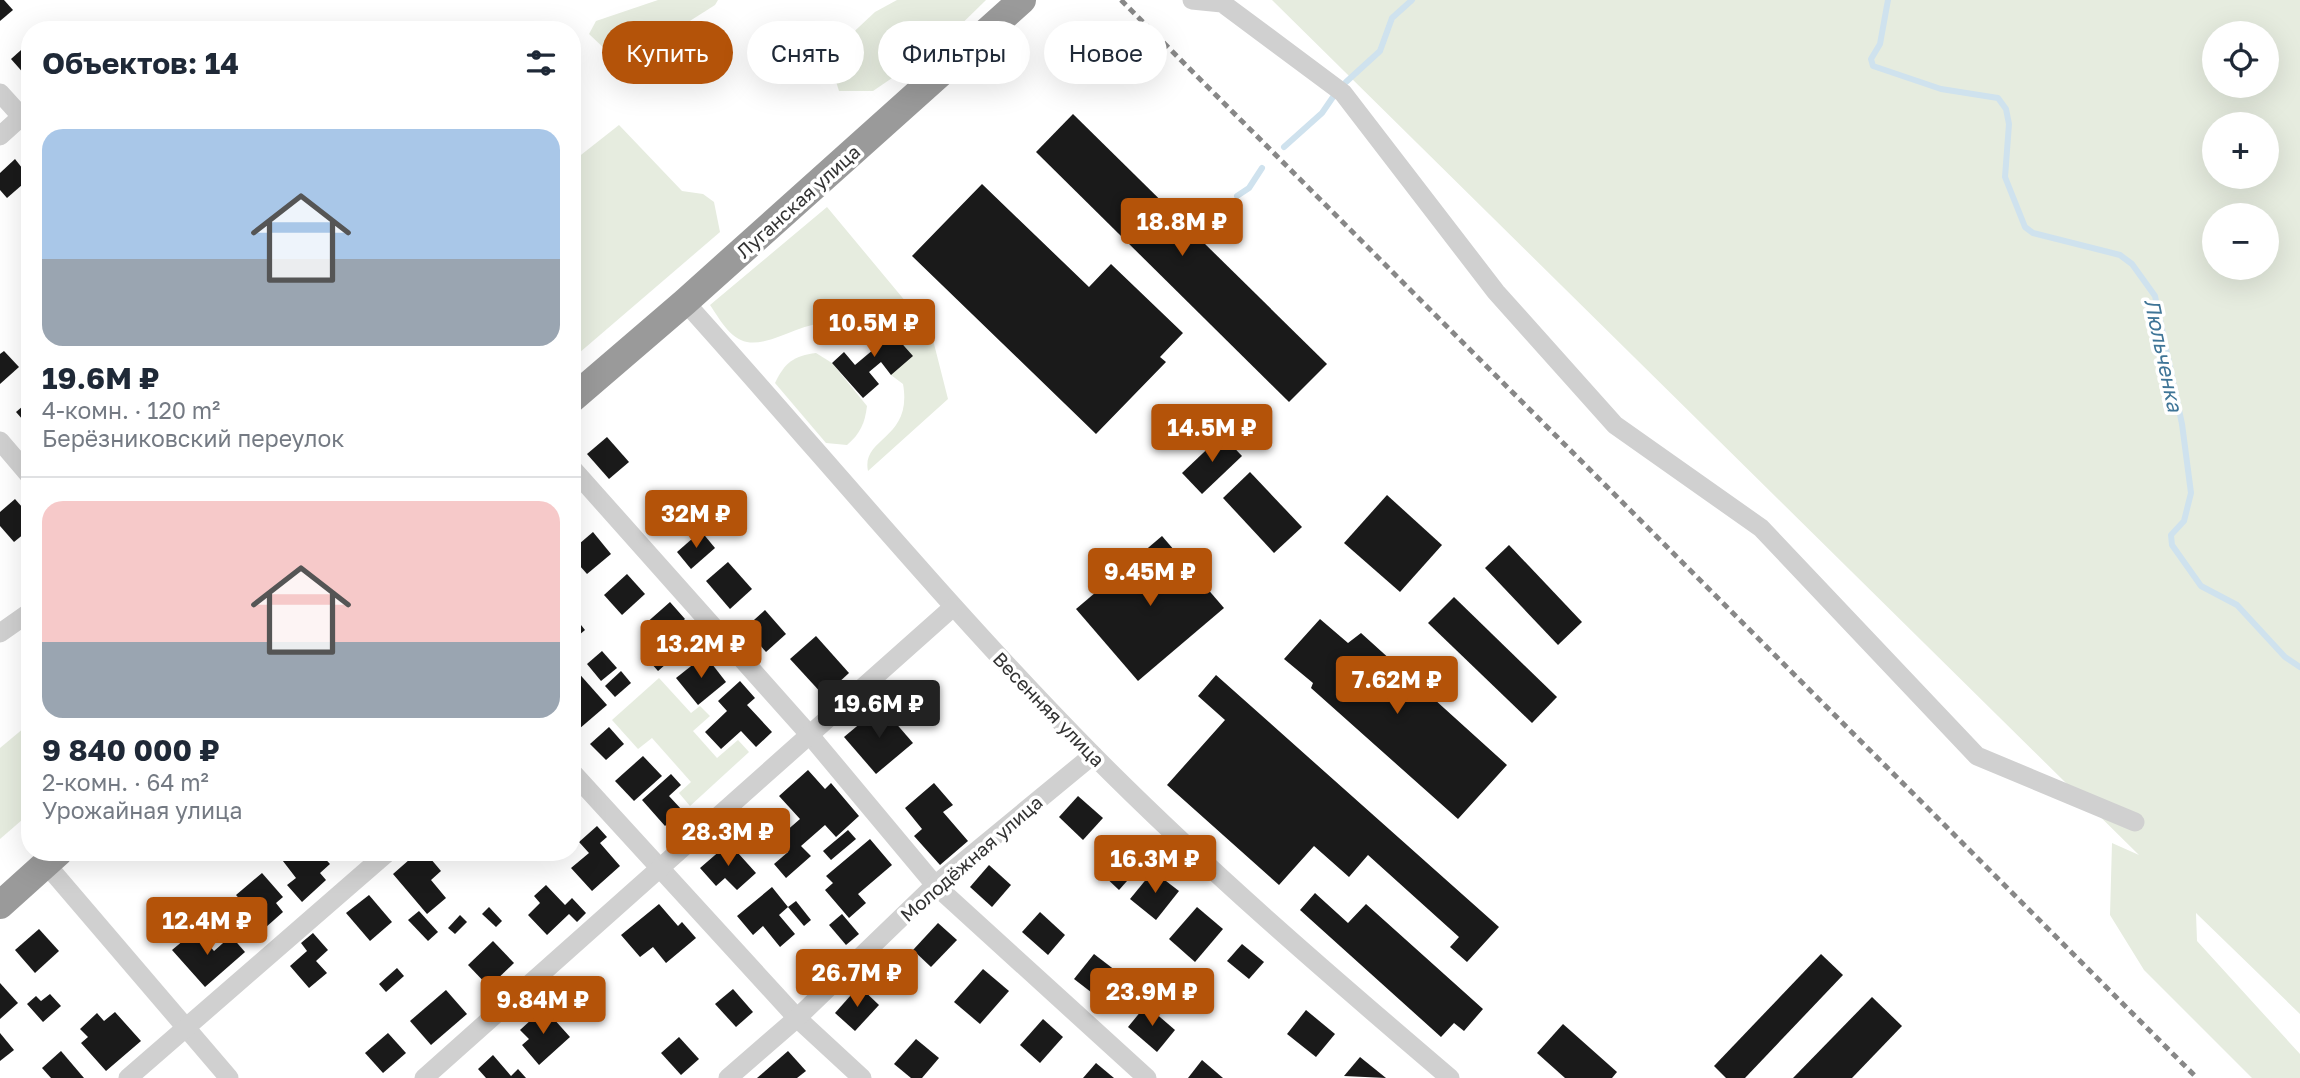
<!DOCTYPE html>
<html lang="ru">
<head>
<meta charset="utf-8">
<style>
  :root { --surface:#fff; --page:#f6f6f7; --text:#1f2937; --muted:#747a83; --line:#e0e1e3; --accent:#b45309 }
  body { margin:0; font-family:"Golos Text",sans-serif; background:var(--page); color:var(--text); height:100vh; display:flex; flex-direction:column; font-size:26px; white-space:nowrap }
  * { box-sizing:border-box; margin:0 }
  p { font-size:23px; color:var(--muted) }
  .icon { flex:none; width:38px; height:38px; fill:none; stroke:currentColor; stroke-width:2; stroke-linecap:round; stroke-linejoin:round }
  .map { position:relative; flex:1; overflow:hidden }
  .panel { position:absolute; left:21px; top:21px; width:560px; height:840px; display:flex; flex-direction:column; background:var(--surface); border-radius:28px; box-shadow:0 7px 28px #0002 }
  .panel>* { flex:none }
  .banner { position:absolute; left:602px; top:21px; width:665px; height:63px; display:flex; gap:14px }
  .fabs { position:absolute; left:2202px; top:21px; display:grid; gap:14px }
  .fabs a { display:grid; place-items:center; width:77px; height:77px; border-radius:50%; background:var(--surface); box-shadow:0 7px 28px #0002; font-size:35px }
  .price { position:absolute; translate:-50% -60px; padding:0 16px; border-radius:7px; background:var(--accent); color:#fff; font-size:23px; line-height:46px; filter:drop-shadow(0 2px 4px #0008) }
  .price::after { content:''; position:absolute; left:50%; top:42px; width:21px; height:16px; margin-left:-10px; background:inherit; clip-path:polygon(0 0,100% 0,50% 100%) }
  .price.selected { background:#222; color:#fff }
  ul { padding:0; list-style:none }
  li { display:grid; align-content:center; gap:14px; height:371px; padding:0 21px }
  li+li { border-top:2px solid var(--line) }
  li span { display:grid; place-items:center; height:217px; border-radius:21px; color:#555 }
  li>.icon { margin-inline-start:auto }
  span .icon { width:126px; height:126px; fill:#fffc; stroke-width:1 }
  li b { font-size:30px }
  h2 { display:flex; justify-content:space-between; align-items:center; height:84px; padding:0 21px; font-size:30px }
  .chip { padding:0 24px; border-radius:32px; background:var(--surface); box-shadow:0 7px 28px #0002; font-size:24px; line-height:63px }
  .chip.selected { background:var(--accent); color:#fff }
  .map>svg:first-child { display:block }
  .green { fill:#e6ecdf; fill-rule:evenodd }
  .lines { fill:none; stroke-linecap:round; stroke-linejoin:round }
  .stream { stroke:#cfe2ee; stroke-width:6 }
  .building { fill:#1a1a1a }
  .minor { stroke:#d0d0d0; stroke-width:19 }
  .highway { stroke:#9a9a9a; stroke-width:28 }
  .rail { stroke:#888; stroke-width:5; stroke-dasharray:7 5; stroke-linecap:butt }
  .labels { text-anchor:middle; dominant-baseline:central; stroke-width:7; stroke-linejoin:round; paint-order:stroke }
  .street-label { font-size:19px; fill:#333; stroke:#fff }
  .water-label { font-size:21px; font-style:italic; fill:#3f7597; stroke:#fff }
</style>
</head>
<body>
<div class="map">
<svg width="2300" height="1078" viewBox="0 0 2300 1078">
  <rect width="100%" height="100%" fill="#fff"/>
  <g class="green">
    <path d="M658,0H718L715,5L663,38L606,50L589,34L596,21Z"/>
    <path d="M897,0H986L939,46L873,91H839L828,56L875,12Z"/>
    <path d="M1272,0H2300V1014L2196,913L2197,941L2300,1054V1078H2252L2144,970L2110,915L2112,843L2139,855ZM2214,33H2266V86H2214ZM2214,124H2266V177H2214ZM2214,215H2266V268H2214Z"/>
    <path d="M619,125L682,191L703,194L714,202L720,232L572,359V162Z"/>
    <path d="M827,207L931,332L948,399L868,471C861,437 913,440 903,384L891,375L873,325C847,318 825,320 799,329C784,334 764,345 747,342C730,339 719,318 710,305Z"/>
    <path d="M816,353L832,363L867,406C865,423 860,434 847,445L826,443L775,383C785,362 794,356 816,353Z"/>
    <path d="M659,678L691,713L700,706L710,716L693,731L717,758L738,740L749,752L690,806L679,793L691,782L652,738L638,749L612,720Z"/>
    <path d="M30,723V813L0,839V748Z"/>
  </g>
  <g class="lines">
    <g class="stream">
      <path d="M1888,0L1880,44L1871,59L1873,66L1941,89L1998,98L2006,109L2009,124L2005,177L2025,227L2033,233L2120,255L2132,264L2155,296L2182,424L2191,493L2184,521L2171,535L2172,545L2201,586L2237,605L2285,657L2300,667"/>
      <path d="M1346,82L1380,51L1392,18L1412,0"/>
      <path d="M1284,147L1322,113L1333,97"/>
      <path d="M1237,196L1249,188L1262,168"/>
    </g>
  </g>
  <g class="building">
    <path d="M0,0H4L13,10L0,21Z"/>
    <path d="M30,42V73L26,76L11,59Z"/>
    <path d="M1073,114L1327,364L1289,402L1036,152Z"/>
    <path d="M15,159L30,178L7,198L0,190V173Z"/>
    <path d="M982,184L1089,287L1111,264L1183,333L1160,357L1166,362L1096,434L912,256Z"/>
    <path d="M880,319L913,356L891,375L881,362L869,372L879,384L863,398L832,363L844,352L855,365L874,349L862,336Z"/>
    <path d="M4,351L19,367L0,384V354Z"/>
    <path d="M30,400V428L16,412Z"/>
    <path d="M1222,435L1242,456L1202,494L1182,473Z"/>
    <path d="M607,437L629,462L609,479L587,454Z"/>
    <path d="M1250,472L1302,527L1274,553L1223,498Z"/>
    <path d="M1387,495L1442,545L1400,592L1344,543Z"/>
    <path d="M15,499L30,516V529L14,542L0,526V512Z"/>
    <path d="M701,531L715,548L691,569L677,552Z"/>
    <path d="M593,532L611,554L587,574L572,557V550Z"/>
    <path d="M1162,536L1224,608L1138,681L1076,609Z"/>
    <path d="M1509,545L1582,622L1558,645L1485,568Z"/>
    <path d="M728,562L752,589L730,609L706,581Z"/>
    <path d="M627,574L645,594L622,615L604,595Z"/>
    <path d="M1454,597L1557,697L1532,723L1428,623Z"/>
    <path d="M670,602L685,619L675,628L689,644L658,671L643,654L658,641L644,625Z"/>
    <path d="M765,610L786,634L766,652L745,628Z"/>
    <path d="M1320,619L1348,643L1361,633L1507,765L1458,819L1311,688L1313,683L1284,659Z"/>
    <path d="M577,620L585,630L572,641V625Z"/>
    <path d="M816,636L849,673L824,696L790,659Z"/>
    <path d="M602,651L617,668L601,681L587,664Z"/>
    <path d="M705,655L726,682L698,705L676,678Z"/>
    <path d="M575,669L607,705L572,735V672Z"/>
    <path d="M621,671L631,683L615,697L605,686Z"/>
    <path d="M1216,675L1499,927L1467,962L1450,947L1459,937L1368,855L1349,877L1314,846L1279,885L1167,785L1225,720L1198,696Z"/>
    <path d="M740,681L755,698L747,705L772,732L756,747L741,731L721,749L705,732L727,711L718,701Z"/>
    <path d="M881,706L913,743L876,774L844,737Z"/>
    <path d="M609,727L624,744L606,760L590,744Z"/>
    <path d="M643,756L662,776L634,801L615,781Z"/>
    <path d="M808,770L825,789L831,783L859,816L836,837L825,825L801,846L811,856L786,878L774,864L788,852L777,839L800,819L779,796Z"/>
    <path d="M671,774L681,785L669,796L682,810L665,826L642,800Z"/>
    <path d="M934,783L953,805L943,812L968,841L940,865L914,836L922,829L905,808Z"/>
    <path d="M1078,796L1103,818L1083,840L1059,817Z"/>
    <path d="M597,826L607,837L600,843L620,866L592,891L571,868L589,853L579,842Z"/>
    <path d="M848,830L856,839L831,860L823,851Z"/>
    <path d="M870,839L892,865L858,894L866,903L849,918L825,890L833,883L826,876Z"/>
    <path d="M729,843L756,873L737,890L725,878L716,886L700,868Z"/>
    <path d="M1126,845L1144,862L1119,890L1101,873Z"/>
    <path d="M276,852H319L330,864L320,873L326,880L302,902L287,885L296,878Z"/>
    <path d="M418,852H425L441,871L431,880L446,898L427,914L393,874Z"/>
    <path d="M989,865L1011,885L992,907L970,887Z"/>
    <path d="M1153,871L1179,891L1156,920L1130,899Z"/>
    <path d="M262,873L283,897L276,903L283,912L265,928L236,895Z"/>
    <path d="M546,885L565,905L572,898L586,913L577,922L569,914L547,935L528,915L540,903L534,896Z"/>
    <path d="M772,887L788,907L779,915L795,934L780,947L763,926L753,935L737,916Z"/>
    <path d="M1315,893L1348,923L1366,904L1483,1009L1464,1031L1454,1023L1441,1037L1300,910Z"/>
    <path d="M369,895L392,922L370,941L346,913Z"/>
    <path d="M796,901L811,920L804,926L788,907Z"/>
    <path d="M659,904L678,926L682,922L696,938L666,963L653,947L640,957L621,935Z"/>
    <path d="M489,907L502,921L496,927L482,914Z"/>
    <path d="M1197,907L1223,929L1195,962L1169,939Z"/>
    <path d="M419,911L438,932L428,941L408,920Z"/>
    <path d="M1040,912L1065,935L1048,955L1022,932Z"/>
    <path d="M842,914L859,934L846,945L829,925Z"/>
    <path d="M460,915L467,922L455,934L448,928Z"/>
    <path d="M938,923L957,940L931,967L913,950Z"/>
    <path d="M39,929L59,951L35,973L15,950Z"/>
    <path d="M196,930L214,951L231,936L245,952L205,987L172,950Z"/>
    <path d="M313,933L328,950L316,961L327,973L309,988L290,966L307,951L301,943Z"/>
    <path d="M493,941L514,963L489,987L468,965Z"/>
    <path d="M1242,944L1264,962L1249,979L1227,961Z"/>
    <path d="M1094,954L1120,974L1100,999L1074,979Z"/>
    <path d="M1821,954L1843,975L1745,1078H1726L1714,1066Z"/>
    <path d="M397,968L404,976L386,992L379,984Z"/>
    <path d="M983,969L1009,991L980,1024L954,1002Z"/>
    <path d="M0,983L18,1003L0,1019Z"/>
    <path d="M859,986L879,1005L855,1031L835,1013Z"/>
    <path d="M733,989L753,1012L736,1027L715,1004Z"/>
    <path d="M446,990L467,1014L431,1045L410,1021Z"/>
    <path d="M50,994L61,1006L43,1022L27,1004L36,996L41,1001Z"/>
    <path d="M1872,997L1902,1026L1852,1078H1793Z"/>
    <path d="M1146,1005L1175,1030L1157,1052L1128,1027Z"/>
    <path d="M544,1008L570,1037L539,1065L522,1045L529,1039L520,1030Z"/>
    <path d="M1306,1010L1335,1034L1316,1057L1287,1034Z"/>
    <path d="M115,1012L141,1041L106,1071L81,1043L88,1037L80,1029L97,1013L104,1021Z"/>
    <path d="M1043,1019L1063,1037L1040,1063L1020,1045Z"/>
    <path d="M1563,1024L1617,1072L1612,1078H1565L1537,1053Z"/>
    <path d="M0,1033L14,1050L0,1061Z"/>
    <path d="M388,1033L406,1053L383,1073L365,1053Z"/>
    <path d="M679,1037L699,1059L681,1075L661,1053Z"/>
    <path d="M916,1039L939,1058L922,1078H911L894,1064Z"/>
    <path d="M61,1051L84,1078H51L42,1068Z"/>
    <path d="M788,1051L806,1071L797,1078H757Z"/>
    <path d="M493,1055L511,1076L518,1069L526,1078H486L478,1069Z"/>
    <path d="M1360,1057L1386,1078L1344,1076Z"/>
    <path d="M1202,1060L1223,1078H1188Z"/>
    <path d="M1096,1063L1114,1078H1083Z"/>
  </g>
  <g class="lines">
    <g class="minor">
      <path d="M1192,0L1222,3L1343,93L1496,292L1615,425L1761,528L1977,756L2135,822"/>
      <path d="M0,93L30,126"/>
      <path d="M0,136L21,117"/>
      <path d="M685,302C821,453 950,610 1092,754C1206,869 1327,973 1450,1078"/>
      <path d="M0,441L30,476"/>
      <path d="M572,468L808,733L935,885L1147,1078"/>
      <path d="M0,633L30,612"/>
      <path d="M572,772L797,1018L862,1078"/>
      <path d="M46,864L229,1078"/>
      <path d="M128,1078L388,852"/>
      <path d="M424,1078L952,608"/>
      <path d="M728,1078L797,1018L935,885L1093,755"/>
    </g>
    <g class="highway">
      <path d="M572,399L685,302L1022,0"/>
      <path d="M0,905L59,852"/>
    </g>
    <path class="rail" d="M1121,0L2197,1078"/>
  </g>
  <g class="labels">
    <g class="street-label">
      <text transform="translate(798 201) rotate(-42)">Луганская улица</text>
      <text transform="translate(1049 709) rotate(46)">Весенняя улица</text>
      <text transform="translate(971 858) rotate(-41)">Молодёжная улица</text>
    </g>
    <g class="water-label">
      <text transform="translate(2164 355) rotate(78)">Люльченка</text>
    </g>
  </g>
</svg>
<div class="fabs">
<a><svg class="icon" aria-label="locate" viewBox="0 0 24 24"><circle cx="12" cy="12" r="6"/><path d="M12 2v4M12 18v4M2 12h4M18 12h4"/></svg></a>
<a>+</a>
<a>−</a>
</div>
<b class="price" style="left:1182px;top:258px">18.8M ₽</b>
<b class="price" style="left:874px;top:359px">10.5M ₽</b>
<b class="price" style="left:1212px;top:464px">14.5M ₽</b>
<b class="price" style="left:696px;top:550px">32M ₽</b>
<b class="price" style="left:1150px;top:608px">9.45M ₽</b>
<b class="price" style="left:701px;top:680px">13.2M ₽</b>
<b class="price" style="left:1397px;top:716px">7.62M ₽</b>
<b class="price selected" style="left:879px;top:740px">19.6M ₽</b>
<b class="price" style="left:728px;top:868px">28.3M ₽</b>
<b class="price" style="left:1155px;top:895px">16.3M ₽</b>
<b class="price" style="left:207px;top:957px">12.4M ₽</b>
<b class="price" style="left:857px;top:1009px">26.7M ₽</b>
<b class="price" style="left:1152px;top:1028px">23.9M ₽</b>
<b class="price" style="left:543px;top:1036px">9.84M ₽</b>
<div class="banner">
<a class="chip selected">Купить</a>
<a class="chip">Снять</a>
<a class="chip">Фильтры</a>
<a class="chip">Новое</a>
</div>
<section class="panel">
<h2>Объектов: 14<svg class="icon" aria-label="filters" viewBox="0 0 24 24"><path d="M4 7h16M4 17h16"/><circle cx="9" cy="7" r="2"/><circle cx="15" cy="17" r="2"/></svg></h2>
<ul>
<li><span style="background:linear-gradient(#a9c7e8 60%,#9aa5b1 0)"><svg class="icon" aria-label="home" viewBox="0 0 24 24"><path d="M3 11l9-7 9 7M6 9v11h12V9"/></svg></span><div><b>19.6M ₽</b><p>4-комн. · 120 m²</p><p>Берёзниковский переулок</p></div></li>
<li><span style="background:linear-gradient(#f6c9c9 65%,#9aa5b1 0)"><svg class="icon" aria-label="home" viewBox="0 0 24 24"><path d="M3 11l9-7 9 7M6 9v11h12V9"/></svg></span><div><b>9 840 000 ₽</b><p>2-комн. · 64 m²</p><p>Урожайная улица</p></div></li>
</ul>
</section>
</div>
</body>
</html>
